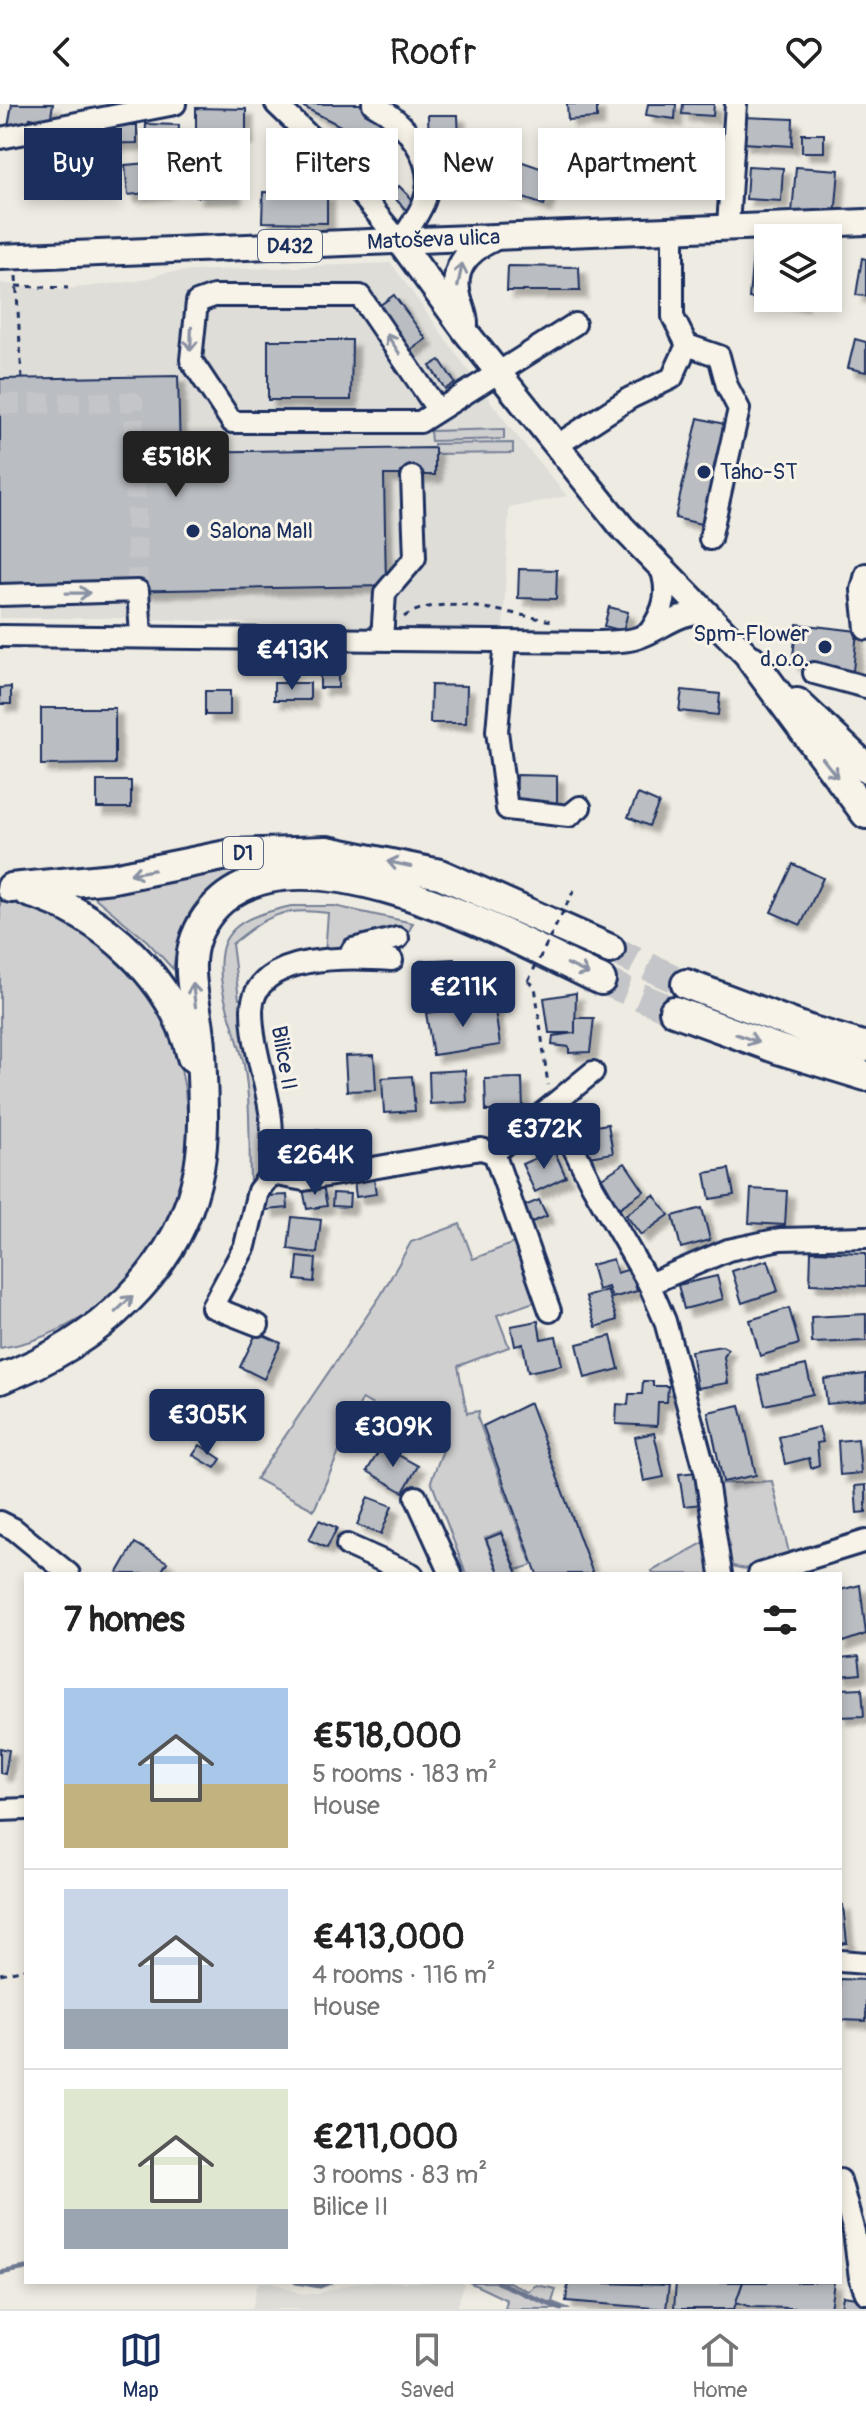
<!DOCTYPE html>
<html lang="en">
<head>
<meta charset="utf-8">
<style>
  :root { --surface:#fff; --page:#f6f6f6; --text:#222; --muted:#767676; --line:#e0e0e0; --accent:#1b2f5e }
  body { margin:0; font-family:Pangolin,sans-serif; background:var(--page); color:var(--text); height:100vh; display:flex; flex-direction:column; font-size:30px; white-space:nowrap }
  * { box-sizing:border-box; margin:0 }
  p { font-size:26px; color:var(--muted) }
  .icon { flex:none; width:44px; height:44px; fill:none; stroke:currentColor; stroke-width:2; stroke-linecap:round; stroke-linejoin:round }
  .map { position:relative; flex:1; overflow:hidden }
  .side { position:absolute; left:24px; top:1468px; width:818px; height:712px; display:flex; flex-direction:column; background:var(--surface); border-radius:0px; box-shadow:0 4px 12px #0003 }
  .side>* { flex:none }
  .top-card { position:absolute; left:24px; top:24px; width:818px; height:72px; display:flex; gap:16px }
  .buttons { position:absolute; left:754px; top:120px; display:grid; gap:16px }
  .buttons a { display:grid; place-items:center; width:88px; height:88px; border-radius:0px; background:var(--surface); box-shadow:0 4px 12px #0003; font-size:40px }
  .price { position:absolute; translate:-50% -68px; padding:0 18px; border-radius:8px; background:var(--accent); color:#fff; font-size:26px; line-height:52px; filter:drop-shadow(0 2px 4px #0008) }
  .price::after { content:''; position:absolute; left:50%; top:48px; width:24px; height:18px; margin-left:-12px; background:inherit; clip-path:polygon(0 0,100% 0,50% 100%) }
  .price.current { background:#222; color:#fff }
  ul { padding:0; list-style:none }
  li { display:flex; align-items:center; gap:24px; height:200px; padding:0 40px }
  li+li { border-top:2px solid var(--line) }
  li span { display:grid; place-items:center; flex:none; width:224px; height:160px; border-radius:0px; color:#555 }
  li>.icon { margin-inline-start:auto }
  span .icon { width:96px; height:96px; fill:#fffc; stroke-width:1 }
  li b { font-size:34px }
  h2 { display:flex; justify-content:space-between; align-items:center; height:96px; padding:0 40px; font-size:34px }
  .tag { padding:0 28px; border-radius:0px; background:var(--surface); box-shadow:0 4px 12px #0003; font-size:28px; line-height:72px }
  .tag.current { background:var(--accent); color:#fff }
  header { display:flex; justify-content:space-between; align-items:center; height:104px; padding:0 40px; background:var(--surface); font-size:36px; font-weight:600 }
  .tabs { display:flex; justify-content:space-around; align-items:center; height:112px; border-top:2px solid var(--line); background:var(--surface); font-size:22px; color:var(--muted) }
  .tabs a { display:grid; justify-items:center; gap:4px }
  .tabs .current { color:var(--accent) }
  .map>svg:first-child { display:block }
  .built { fill:#deddd8 }
  .green { fill:#cfcfcf; stroke:#757f96; stroke-width:2 }
  .lines { fill:none; stroke-linecap:round; stroke-linejoin:round }
  .stream { stroke:#6e7992; stroke-width:5 }
  .building { fill:#babdc2; stroke:#1b2f5e; stroke-width:2; filter:url(#shadow) }
  .minor-tunnel { stroke:#c4c5c8; stroke-width:20; stroke-dasharray:20 10; stroke-linecap:butt }
  .highway-tunnel { stroke:#c4c5c8; stroke-width:28; stroke-dasharray:28 14; stroke-linecap:butt }
  .minor-casing { stroke:#1b2f5e; stroke-width:26 }
  .major-casing { stroke:#1b2f5e; stroke-width:30 }
  .highway-casing { stroke:#1b2f5e; stroke-width:34 }
  .path { stroke:#1b2f5e; stroke-width:3; stroke-dasharray:6 6; stroke-linecap:butt }
  .minor { stroke:#f7f3e8; stroke-width:20 }
  .major { stroke:#f7f3e8; stroke-width:24 }
  .highway { stroke:#f7f3e8; stroke-width:28 }
  .path-bridge { stroke:#1b2f5e; stroke-width:3; stroke-dasharray:6 6; stroke-linecap:butt }
  .oneway { stroke:#8991a3 }
  .poi-dot { fill:#1b2f5e; stroke:#f7f3e8; stroke-width:3 }
  .labels { text-anchor:middle; dominant-baseline:central; stroke-width:6; stroke-linejoin:round; paint-order:stroke }
  .shield { fill:#f7f3e8; stroke:#5d6a87; stroke-width:2 }
  .shield-label { font-size:20px; font-weight:bold; fill:#1b2f5e }
  .street-label { font-size:22px; fill:#1b2f5e; stroke:#f7f3e8 }
  .poi-label { font-size:22px; fill:#1b2f5e; stroke:#f7f3e8; text-anchor:start }
</style>
</head>
<body>
<header><svg class="icon" aria-label="back" viewBox="0 0 24 24"><path d="M15 5l-7 7 7 7"/></svg>Roofr<svg class="icon" aria-label="heart" viewBox="0 0 24 24"><path d="M12 20l-8-8c-3-5 5-10 8-4 3-6 11-1 8 4z"/></svg></header>
<div class="map">
<svg width="866" height="2205" viewBox="0 0 866 2205">
  <defs>
    <filter id="shadow"><feDropShadow dx="7" dy="7" stdDeviation="2" flood-color="#0004"/></filter>
  </defs>
  <rect width="100%" height="100%" fill="#eeebe2"/>
  <filter id="ink" filterUnits="userSpaceOnUse"><feTurbulence type="fractalNoise" baseFrequency=".0125" numOctaves="2"/><feDisplacementMap in="SourceGraphic" scale="16" xChannelSelector="R" yChannelSelector="G"/><feConvolveMatrix kernelMatrix="1 2 1 2 8 2 1 2 1" color-interpolation-filters="sRGB"/></filter>
  <g filter="url(#ink)">
    <g class="built">
      <path d="M391,159L507,320L567,392L509,404L503,530L129,514H0V179L57,186L138,177L168,168Z"/>
      <path d="M258,2178H272L299,2189L317,2190L357,2178H464L457,2205H252Z"/>
    </g>
    <g class="green">
      <path d="M504,325V335L431,337L430,327Z"/>
      <path d="M513,339V349L434,350V340Z"/>
      <path d="M259,760C200,784 183,801 173,865L147,837L93,792L175,773Z"/>
      <path d="M0,791C50,806 99,831 134,872C211,963 204,1104 118,1186C87,1215 43,1238 0,1244Z"/>
      <path d="M291,802H334L413,819L409,827L379,829L325,850L328,809C282,803 268,811 232,840L239,895H247L263,1004L264,1058L250,1078C249,1039 251,1000 244,961C237,925 214,884 222,846C229,815 266,808 291,802Z"/>
      <path d="M460,1120L473,1155L516,1138L537,1197L497,1211L509,1243L458,1262L467,1309L479,1307L478,1315L532,1461L517,1466L501,1427L485,1434L499,1470H466L431,1377L445,1341L362,1295L314,1406L256,1375L381,1191L411,1138Z"/>
      <path d="M772,1377L790,1453C769,1460 749,1471 729,1460L715,1380Z"/>
      <path d="M710,1435L717,1470H653L652,1467Z"/>
      <path d="M469,2178H509L528,2187L536,2181L556,2185L552,2198L570,2205H505L507,2196Z"/>
    </g>
    <g class="lines">
      <g class="stream">
        <path d="M0,2169L26,2164"/>
        <path d="M296,2178L320,2182L331,2178"/>
        <path d="M497,2178L561,2205"/>
      </g>
    </g>
    <g class="building">
      <path d="M12,0H53L50,18L30,14L27,26L8,23Z"/>
      <path d="M298,0H365L393,14L379,42Z"/>
      <path d="M567,0H597V14L568,16Z"/>
      <path d="M648,0H676L675,15L646,11Z"/>
      <path d="M683,0H714L713,12L682,10Z"/>
      <path d="M196,4L246,5V33H196Z"/>
      <path d="M428,11H458L459,38L429,39Z"/>
      <path d="M743,13L793,15L792,42L742,39Z"/>
      <path d="M146,20L179,21L178,41H145Z"/>
      <path d="M93,21H137V39L93,40Z"/>
      <rect x="802" y="30" width="22" height="18"/>
      <path d="M696,44H720L721,69H689V57H696Z"/>
      <path d="M453,47L491,57L485,80L447,70Z"/>
      <path d="M34,54L96,59L94,88L31,83Z"/>
      <path d="M511,54L555,69L544,101L500,86Z"/>
      <path d="M676,54L678,79L642,81L640,56Z"/>
      <path d="M162,58L165,87L128,91L125,61Z"/>
      <path d="M233,60L234,92L196,93L195,61Z"/>
      <path d="M560,61H602V79L560,78Z"/>
      <path d="M748,62L783,64L781,97L746,95Z"/>
      <path d="M796,63L839,66L835,113L792,109Z"/>
      <path d="M399,82L415,98L406,106L391,90Z"/>
      <path d="M263,88L327,89V119L262,118Z"/>
      <path d="M753,149L768,151V194H801V199L749,194Z"/>
      <path d="M862,154L866,155V192L856,191Z"/>
      <path d="M508,162L579,163L580,187H507Z"/>
      <path d="M394,191L426,235L411,246L379,202Z"/>
      <path d="M855,235L866,238V268L848,264Z"/>
      <path d="M268,236H352L351,296H268Z"/>
      <path d="M440,256L455,279L445,285L430,262Z"/>
      <path d="M178,272L180,348L435,344V371H384L386,482L0,489V275Z"/>
      <path d="M698,314L733,322L710,422L675,414Z"/>
      <path d="M519,465L557,466L556,495L518,494Z"/>
      <path d="M609,503L628,508L623,527L604,522Z"/>
      <path d="M797,520L857,527L853,567L792,559Z"/>
      <rect x="320" y="564" width="18" height="20"/>
      <rect x="274" y="579" width="36" height="17"/>
      <path d="M431,581L467,582L466,619H430Z"/>
      <path d="M11,583V600H0V584Z"/>
      <path d="M682,586L720,590L718,611L679,607Z"/>
      <rect x="205" y="587" width="25" height="24"/>
      <path d="M41,604H115V660L41,661Z"/>
      <path d="M517,671L557,672V705L516,704Z"/>
      <rect x="97" y="677" width="34" height="27"/>
      <path d="M638,690L659,699L649,722L628,713Z"/>
      <path d="M793,760L823,774L801,821L771,808Z"/>
      <path d="M454,855L456,892L423,894L420,857Z"/>
      <path d="M576,889L575,929H549L544,894Z"/>
      <path d="M494,899L500,941L433,951L426,909Z"/>
      <path d="M575,914H594L590,948L569,949V943L552,941L553,932L575,929Z"/>
      <path d="M374,951L376,986L347,987L345,952Z"/>
      <path d="M465,966L467,998L430,1000L429,968Z"/>
      <path d="M412,972L415,1007L384,1009L382,974Z"/>
      <path d="M522,974L523,1007H486L485,975Z"/>
      <path d="M608,1020L613,1049L588,1053L583,1024Z"/>
      <path d="M319,1025L323,1056L292,1060L287,1029Z"/>
      <path d="M554,1046L566,1073L535,1088L522,1060Z"/>
      <path d="M625,1059L644,1087L619,1104L600,1075Z"/>
      <path d="M729,1065L734,1091L710,1095L705,1069Z"/>
      <path d="M374,1075L376,1090L356,1093L354,1077Z"/>
      <path d="M323,1081L327,1102L307,1105L303,1085Z"/>
      <path d="M751,1085L787,1087L785,1121L749,1119Z"/>
      <path d="M333,1089L350,1090L349,1103L332,1102Z"/>
      <path d="M287,1091L288,1104L267,1106L266,1092Z"/>
      <path d="M654,1091L669,1111L641,1131L626,1111Z"/>
      <path d="M539,1096L547,1112L530,1119L522,1103Z"/>
      <path d="M702,1104L710,1136L681,1144L673,1112Z"/>
      <path d="M292,1113L321,1116L317,1149L288,1145Z"/>
      <path d="M811,1147L866,1149V1182L810,1180Z"/>
      <path d="M298,1153L316,1155L314,1178L296,1176Z"/>
      <path d="M613,1155L617,1169L630,1165L637,1187L612,1194L608,1183L598,1186L591,1161Z"/>
      <path d="M768,1156L778,1187L742,1199L732,1167Z"/>
      <path d="M717,1172L723,1195L684,1205L678,1181Z"/>
      <path d="M607,1186L617,1216L596,1223L586,1193Z"/>
      <path d="M789,1204L799,1240L760,1252L750,1216Z"/>
      <path d="M866,1210V1237L812,1239L811,1213Z"/>
      <path d="M538,1217L541,1235L556,1232L562,1261L528,1268L523,1240L515,1242L511,1222Z"/>
      <path d="M257,1228L281,1239L264,1275L240,1263Z"/>
      <path d="M611,1232L619,1265L585,1274L577,1240Z"/>
      <path d="M722,1242L728,1245L724,1253L728,1279L697,1284L691,1247Z"/>
      <path d="M806,1261L813,1290L765,1301L758,1272Z"/>
      <path d="M866,1270V1296L827,1300L824,1275Z"/>
      <path d="M643,1277H653V1282H668L667,1298H658L657,1322L616,1320L617,1300L628,1301L629,1290H642Z"/>
      <path d="M530,1299L593,1470H537L483,1322Z"/>
      <path d="M740,1301L756,1371L723,1378L708,1308Z"/>
      <path d="M819,1323L823,1338L817,1339L819,1361L811,1364L809,1354L785,1360L779,1333Z"/>
      <path d="M654,1329L664,1373L644,1377L635,1333Z"/>
      <path d="M858,1335L861,1369L840,1371L838,1337Z"/>
      <path d="M200,1341L221,1355L215,1364L193,1351Z"/>
      <path d="M382,1342L418,1362L403,1388L367,1367Z"/>
      <path d="M697,1368L702,1400L684,1402L679,1370Z"/>
      <path d="M866,1381V1408L857,1409L855,1382Z"/>
      <path d="M368,1393L392,1402L381,1430L357,1421Z"/>
      <path d="M319,1416L337,1424L327,1444L309,1436Z"/>
      <path d="M501,1429L518,1470H500L486,1435Z"/>
      <path d="M135,1439L167,1458L160,1470H117Z"/>
      <path d="M860,1481L866,1530L840,1539V1486Z"/>
      <path d="M859,1552L861,1570L840,1572V1554Z"/>
      <path d="M862,1584L864,1612L840,1613V1585Z"/>
      <path d="M0,1644L9,1646L5,1670L0,1669Z"/>
      <path d="M840,1801H843L847,1839L840,1840Z"/>
      <path d="M840,1875L866,1876V1917L840,1916Z"/>
      <path d="M568,2178L669,2181L666,2205L566,2197Z"/>
      <path d="M676,2178H743L734,2205H674Z"/>
      <path d="M743,2178H834L830,2205L751,2203L736,2198Z"/>
      <path d="M843,2192L863,2195L865,2205L841,2203Z"/>
    </g>
    <g class="lines">
      <path class="minor-tunnel" d="M0,300L133,298L138,487"/>
      <g class="highway-tunnel">
        <path d="M610,845L686,880"/>
        <path d="M601,876L674,907"/>
      </g>
      <defs>
        <g id="minor">
          <path d="M276,0L326,48L400,138C408,125 420,110 425,95C438,57 404,16 373,0"/>
          <path d="M0,34L175,0"/>
          <path d="M728,122L736,0"/>
          <path d="M673,124V213L687,241"/>
          <path d="M437,305L360,192H214L197,198L191,256L232,318H420L575,220"/>
          <path d="M556,342L630,294L672,274L687,241L719,252L727,282L739,305L710,435"/>
          <path d="M866,470L862,486L866,525"/>
          <path d="M0,491L138,487L141,531"/>
          <path d="M649,529C665,505 670,489 660,461"/>
          <path d="M0,532L601,538C612,537 623,538 634,535C661,528 679,505 708,510"/>
          <path d="M382,535L385,489L415,454L412,373"/>
          <path d="M505,537L497,627L507,705L569,712L580,703"/>
          <path d="M814,569L866,583"/>
          <path d="M349,852L353,845L398,834"/>
          <path d="M392,856C353,853 253,848 252,906C252,943 267,979 271,1015C273,1033 272,1052 271,1070L304,1076L481,1045L494,1049L593,968"/>
          <path d="M553,1003L592,1081L649,1180L665,1217L706,1370L721,1470"/>
          <path d="M494,1049L550,1207"/>
          <path d="M649,1180L728,1146L780,1135L866,1133"/>
          <path d="M258,1221L212,1203L245,1142L258,1087L271,1070"/>
          <path d="M416,1393L451,1470"/>
          <path d="M0,1418L14,1425L69,1470"/>
          <path d="M347,1441L412,1470"/>
          <path d="M759,1470L866,1437"/>
          <path d="M0,1706L26,1705"/>
          <path d="M840,1857L866,1859"/>
          <path d="M840,2076L854,2128L860,2174L866,2189"/>
        </g>
        <g id="major">
          <path d="M400,138L465,227L622,423L752,556"/>
          <path id="s1" d="M0,153L866,118"/>
          <path d="M465,220C465,211 462,205 459,196C450,166 466,147 492,135"/>
        </g>
        <g id="highway">
          <path d="M752,556L866,710"/>
          <path d="M797,599L866,664"/>
          <path d="M11,784L113,774L232,750L327,747L440,770L610,845"/>
          <path d="M28,788C102,809 175,877 192,953"/>
          <path d="M686,880L809,926L866,943"/>
          <path d="M674,907L778,945L866,972"/>
          <path d="M0,1275C95,1240 180,1168 199,1065C206,1026 202,984 201,944C200,912 187,879 192,848C195,828 207,809 222,796C312,721 512,834 601,876"/>
        </g>
      </defs>
      <use href="#minor" class="minor-casing"/>
      <use href="#major" class="major-casing"/>
      <use href="#highway" class="highway-casing"/>
      <g class="path">
        <path d="M16,172L22,275"/>
        <path d="M16,182L68,184"/>
        <path d="M404,513C440,487 512,511 553,517"/>
        <path d="M528,877L535,882L548,981"/>
        <path d="M0,1870L26,1865"/>
      </g>
      <use href="#minor" class="minor"/>
      <use href="#major" class="major"/>
      <use href="#highway" class="highway"/>
      <path class="path-bridge" d="M528,877L574,786"/>
    </g>
    <defs><path id="oneway-shaft" d="M-6 0H5M1.5-3L5.5 0L1.5 3" fill="none" stroke-width="1.6" stroke-linecap="round" stroke-linejoin="round" transform="scale(2)"/></defs>
    <g class="oneway">
      <use href="#oneway-shaft" transform="translate(460 171) rotate(-79)"/>
      <use href="#oneway-shaft" transform="translate(191 235) rotate(92)"/>
      <use href="#oneway-shaft" transform="translate(393 240) rotate(-124)"/>
      <use href="#oneway-shaft" transform="translate(78 489) rotate(-1)"/>
      <use href="#oneway-shaft" transform="translate(830 664) rotate(52)"/>
      <use href="#oneway-shaft" transform="translate(399 760) rotate(-168)"/>
      <use href="#oneway-shaft" transform="translate(142 768) rotate(170)"/>
      <use href="#oneway-shaft" transform="translate(578 865) rotate(26)"/>
      <use href="#oneway-shaft" transform="translate(194 891) rotate(-97)"/>
      <use href="#oneway-shaft" transform="translate(747 934) rotate(20)"/>
      <use href="#oneway-shaft" transform="translate(124 1200) rotate(-43)"/>
    </g>
  </g>
  <g class="poi-dot">
    <circle cx="704" cy="368" r="8"/>
    <circle cx="193" cy="427" r="8"/>
    <circle cx="825" cy="543" r="8"/>
  </g>
  <g class="labels">
    <g class="shield">
      <rect x="258" y="126" width="64" height="32" rx="6"/>
      <rect x="223" y="733" width="40" height="32" rx="6"/>
    </g>
    <g class="shield-label">
      <text x="290" y="142">D432</text>
      <text x="243" y="749">D1</text>
    </g>
    <g class="street-label">
      <text stroke="none"><textPath href="#s1" startOffset="434">Matoševa ulica</textPath></text>
      <text transform="translate(284 954) rotate(80)">Bilice II</text>
    </g>
    <g class="poi-label">
      <text x="720" y="368">Taho-ST</text>
      <text x="209" y="427">Salona Mall</text>
      <text x="809" y="530" text-anchor="end">Spm-Flower<tspan x="809" dy="25">d.o.o.</tspan></text>
    </g>
  </g>
</svg>
<div class="buttons">
<a><svg class="icon" aria-label="layers" viewBox="0 0 24 24"><path d="M12 4l9 5-9 5-9-5zM3 14l9 5 9-5"/></svg></a>
</div>
<b class="price current" style="left:176px;top:395px">€518K</b>
<b class="price" style="left:292px;top:588px">€413K</b>
<b class="price" style="left:463px;top:925px">€211K</b>
<b class="price" style="left:544px;top:1067px">€372K</b>
<b class="price" style="left:315px;top:1093px">€264K</b>
<b class="price" style="left:207px;top:1353px">€305K</b>
<b class="price" style="left:393px;top:1365px">€309K</b>
<div class="top-card">
<a class="tag current">Buy</a>
<a class="tag">Rent</a>
<a class="tag">Filters</a>
<a class="tag">New</a>
<a class="tag">Apartment</a>
</div>
<section class="side">
<h2>7 homes<svg class="icon" aria-label="filters" viewBox="0 0 24 24"><path d="M4 7h16M4 17h16"/><circle cx="9" cy="7" r="2"/><circle cx="15" cy="17" r="2"/></svg></h2>
<ul>
<li><span style="background:linear-gradient(#a9c7e8 60%,#c2b280 0)"><svg class="icon" aria-label="home" viewBox="0 0 24 24"><path d="M3 11l9-7 9 7M6 9v11h12V9"/></svg></span><div><b>€518,000</b><p>5 rooms · 183 m²</p><p>House</p></div></li>
<li><span style="background:linear-gradient(#c9d6e8 75%,#9aa5b1 0)"><svg class="icon" aria-label="home" viewBox="0 0 24 24"><path d="M3 11l9-7 9 7M6 9v11h12V9"/></svg></span><div><b>€413,000</b><p>4 rooms · 116 m²</p><p>House</p></div></li>
<li><span style="background:linear-gradient(#dfe7d0 75%,#9aa5b1 0)"><svg class="icon" aria-label="home" viewBox="0 0 24 24"><path d="M3 11l9-7 9 7M6 9v11h12V9"/></svg></span><div><b>€211,000</b><p>3 rooms · 83 m²</p><p>Bilice II</p></div></li>
</ul>
</section>
</div>
<nav class="tabs">
<a class="current"><svg class="icon" aria-label="map" viewBox="0 0 24 24"><path d="M3 6l6-2 6 2 6-2v14l-6 2-6-2-6 2zM9 4v14M15 6v14"/></svg>Map</a>
<a><svg class="icon" aria-label="saved" viewBox="0 0 24 24"><path d="M7 4h10v16l-5-4-5 4z"/></svg>Saved</a>
<a><svg class="icon" aria-label="home" viewBox="0 0 24 24"><path d="M3 11l9-7 9 7M6 9v11h12V9"/></svg>Home</a>
</nav>
</body>
</html>
